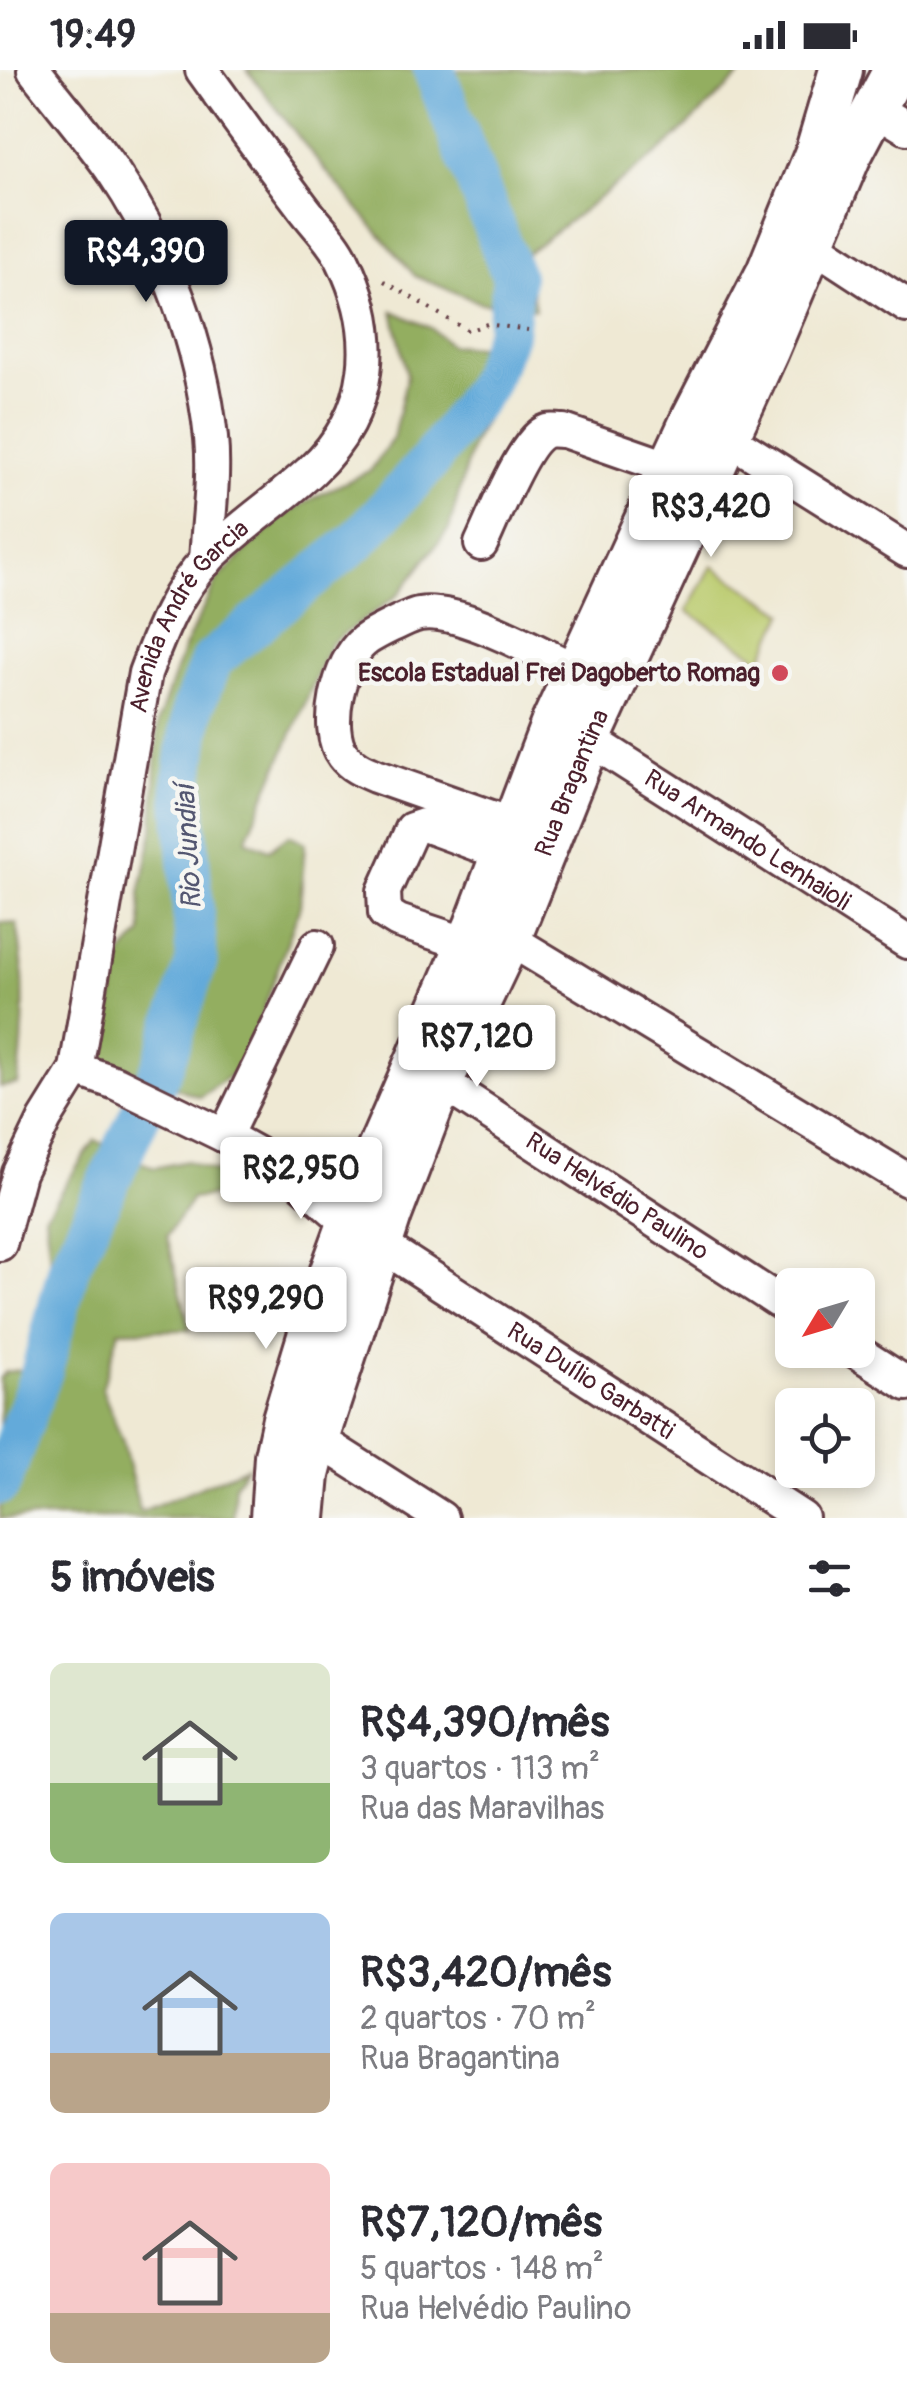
<!DOCTYPE html>
<html lang="pt">
<head>
<meta charset="utf-8">
<style>
  :root { --surface:#fff; --page:#f7f7f7; --text:#2b2b33; --muted:#7c7c81; --accent:#111827 }
  body { margin:0; font-family:Pangolin,sans-serif; background:var(--page); color:var(--text); height:100vh; display:flex; flex-direction:column; font-size:38px; white-space:nowrap }
  * { box-sizing:border-box; margin:0 }
  p { font-size:32px; color:var(--muted) }
  .icon { flex:none; width:55px; height:55px; fill:none; stroke:currentColor; stroke-width:2; stroke-linecap:round; stroke-linejoin:round }
  .map { position:relative; height:1448px; overflow:hidden }
  .panel { display:flex; flex-direction:column; background:var(--surface); flex:1 }
  .panel>* { flex:none }
  .needle { width:65px; rotate:232deg }
  .buttons { position:absolute; left:775px; top:1198px; display:grid; gap:20px }
  .buttons a { display:grid; place-items:center; width:100px; height:100px; border-radius:15px; background:var(--surface); box-shadow:0 5px 15px #0003; font-size:50px }
  .price { position:absolute; translate:-50% -85px; padding:0 22px; border-radius:10px; background:#fff; color:#222; font-size:32px; line-height:65px; filter:drop-shadow(0 2px 5px #0008) }
  .price::after { content:''; position:absolute; left:50%; top:60px; width:30px; height:22px; margin-left:-15px; background:inherit; clip-path:polygon(0 0,100% 0,50% 100%) }
  .price.selected { background:var(--accent); color:#fff }
  ul { padding:0; list-style:none }
  li { display:flex; align-items:center; gap:30px; height:250px; padding:0 50px }
  li span { display:grid; place-items:center; flex:none; width:280px; height:200px; border-radius:15px; color:#555 }
  li>.icon { margin-inline-start:auto }
  span .icon { width:120px; height:120px; fill:#fffc; stroke-width:1 }
  li b { font-size:42px }
  h2 { display:flex; justify-content:space-between; align-items:center; height:120px; padding:0 50px; font-size:42px }
  .status { display:flex; justify-content:space-between; align-items:center; height:70px; padding:0 50px; background:var(--surface); direction:ltr }
  .status svg { height:28px; fill:currentColor }
  .map>svg:first-child { display:block }
  .green { fill:#baca6c; stroke:#82744c; stroke-width:2.5 }
  .forest { fill:#93ae60; stroke:#6e6646; stroke-width:2.5 }
  .lines { fill:none; stroke-linecap:round; stroke-linejoin:round }
  .river { stroke:#64aada; stroke-width:42 }
  .minor-casing { stroke:#633d44; stroke-width:38 }
  .major-casing { stroke:#633d44; stroke-width:48 }
  .path { stroke:#633d44; stroke-width:4; stroke-dasharray:2.5 8; stroke-linecap:butt }
  .minor { stroke:#fff; stroke-width:32 }
  .major { stroke:#fff; stroke-width:42 }
  .poi-dot { fill:#d1495b; stroke:#f6f6f2; stroke-width:4 }
  .labels { text-anchor:middle; dominant-baseline:central; stroke-width:9; stroke-linejoin:round; paint-order:stroke }
  .street-label { font-size:25px; fill:#4a1f2b; stroke:#f6f6f2 }
  .poi-label { font-size:25px; font-weight:bold; fill:#4a1f2b; stroke:#f6f6f2; text-anchor:end }
  .water-label { font-size:28px; font-style:italic; fill:#545771; stroke:#f6f6f2 }
</style>
</head>
<body>
<div class="status"><b>19:49</b><svg viewBox="0 0 49 12"><path d="M0 12V9h3v3zM5 12V6h3v6zM10 12V3h3v9zM15 12V0h3v12zM26 1h20v11H26zM47 4h2v5h-2z"/></svg></div>
<div class="map">
<svg width="907" height="1448" viewBox="0 0 907 1448">
  <rect width="100%" height="100%" fill="#f6f6f2"/>
  <filter id="ink" filterUnits="userSpaceOnUse"><feTurbulence type="fractalNoise" baseFrequency=".01" numOctaves="2"/><feDisplacementMap in="SourceGraphic" scale="20" xChannelSelector="R" yChannelSelector="G"/><feConvolveMatrix kernelMatrix="1 2 1 2 8 2 1 2 1" color-interpolation-filters="sRGB"/></filter>
  <filter id="wash" filterUnits="userSpaceOnUse"><feTurbulence type="fractalNoise" baseFrequency=".0048" numOctaves="4" result="noise"/><feDisplacementMap in="SourceGraphic" scale="40" xChannelSelector="R" yChannelSelector="G"/><feGaussianBlur stdDeviation="2.25" result="paint"/><feColorMatrix in="noise" values="0 0 0 0 0 0 0 0 0 0 0 0 0 0 0 0 0 1.4 0 .05"/><feComposite in="paint" operator="in"/></filter>
  <g filter="url(#wash)">
    <rect width="100%" height="100%" fill="#efe9d4"/>
    <path class="green" d="M712,496L785,543L761,589L687,541Z"/>
    <g class="forest">
      <path d="M247,0H746L668,75L526,184L535,239L481,233L415,206L315,88Z"/>
      <path d="M393,241L431,258L450,275L521,280L472,375L449,459L398,525L331,573L246,770L269,780L289,765L305,773L300,836L261,947L238,1000L200,1027L101,989L121,886L142,863L140,823L153,761L158,651L183,580L217,510L279,449L315,427L371,400L393,368L407,305Z"/>
      <path d="M0,852L17,854C27,908 25,960 18,1014L0,1017Z"/>
      <path d="M95,1070L154,1098L187,1091L222,1105L219,1125L192,1129L167,1166L190,1260L119,1261L102,1319L123,1372L140,1442L247,1397L235,1414L233,1448H0V1308L6,1302L62,1294L45,1145Z"/>
    </g>
    <g class="lines">
      <path class="river" d="M0,1414L41,1304L69,1197L163,995L197,890L183,714L193,638L211,591L359,469L429,392L486,315L507,262L513,207L434,0"/>
    </g>
  </g>
  <g filter="url(#ink)">
    <g class="lines">
      <defs>
        <g id="minor">
          <path d="M34,0C60,34 89,67 114,103C166,180 201,275 211,368C215,408 208,451 206,491"/>
          <path d="M874,38L907,58"/>
          <path d="M812,174L907,236"/>
          <path d="M710,357L907,481"/>
          <path d="M481,474C492,451 524,368 547,361C552,360 558,361 564,361L670,398"/>
          <path id="s1" d="M589,669L907,872"/>
          <path d="M514,755L375,706C363,701 351,696 343,685C323,659 339,591 364,571C371,565 409,546 419,544C459,537 539,583 577,601"/>
          <path d="M509,869L907,1110"/>
          <path d="M467,874L398,851L385,843L384,821L412,759L424,755L503,784"/>
          <path d="M76,999L116,1013L225,1066L290,1102L351,1155"/>
          <path id="s2" d="M441,1012L792,1240"/>
          <path d="M225,1066L317,876"/>
          <path id="s3" d="M0,1174L19,1103L45,1049L76,999L145,603C160,563 177,520 207,489C239,456 279,431 312,400C374,342 379,264 343,191C334,171 315,154 302,136C268,91 235,46 202,0"/>
          <path id="s4" d="M381,1175L802,1448"/>
          <path d="M854,1280L907,1314"/>
          <path d="M317,1369L441,1448"/>
        </g>
        <g id="major">
          <path d="M272,1448L276,1386L284,1349L314,1250L364,1113L476,855L553,652L693,348L768,202L816,84L841,0"/>
          <path id="s5" d="M304,1448L308,1405L317,1369L390,1145L441,1012L509,869L589,669L767,281L849,87L895,0"/>
        </g>
      </defs>
      <use href="#minor" class="minor-casing"/>
      <use href="#major" class="major-casing"/>
      <path class="path" d="M384,211L468,261L487,254L528,260"/>
      <use href="#minor" class="minor"/>
      <use href="#major" class="major"/>
    </g>
  </g>
  <circle class="poi-dot" cx="780" cy="603" r="10"/>
  <g class="labels">
    <g class="street-label">
      <text stroke="none"><textPath href="#s3" startOffset="665">Avenida André Garcia</textPath></text>
      <text stroke="none"><textPath href="#s5" startOffset="785">Rua Bragantina</textPath></text>
      <text stroke="none"><textPath href="#s1" startOffset="188">Rua Armando Lenhaioli</textPath></text>
      <text stroke="none"><textPath href="#s2" startOffset="210">Rua Helvédio Paulino</textPath></text>
      <text stroke="none"><textPath href="#s4" startOffset="250">Rua Duílio Garbatti</textPath></text>
    </g>
    <g class="poi-label">
      <text x="760" y="603">Escola Estadual Frei Dagoberto Romag</text>
    </g>
    <g class="water-label">
      <text transform="translate(189 777) rotate(-93)">Rio Jundiaí</text>
    </g>
  </g>
</svg>
<div class="buttons">
<a><svg class="needle" viewBox="-14 -14 28 28"><path d="M0-13l5 13h-10z" fill="#e53935"/><path d="M0 13l5-13h-10z" fill="#7c7c81"/></svg></a>
<a><svg class="icon" aria-label="locate" viewBox="0 0 24 24"><circle cx="12" cy="12" r="6"/><path d="M12 2v4M12 18v4M2 12h4M18 12h4"/></svg></a>
</div>
<b class="price selected" style="left:146px;top:235px">R$4,390</b>
<b class="price" style="left:711px;top:490px">R$3,420</b>
<b class="price" style="left:477px;top:1020px">R$7,120</b>
<b class="price" style="left:301px;top:1152px">R$2,950</b>
<b class="price" style="left:266px;top:1282px">R$9,290</b>
</div>
<section class="panel">
<h2>5 imóveis<svg class="icon" aria-label="filters" viewBox="0 0 24 24"><path d="M4 7h16M4 17h16"/><circle cx="9" cy="7" r="2"/><circle cx="15" cy="17" r="2"/></svg></h2>
<ul>
<li><span style="background:linear-gradient(#dfe7d0 60%,#8fb573 0)"><svg class="icon" aria-label="home" viewBox="0 0 24 24"><path d="M3 11l9-7 9 7M6 9v11h12V9"/></svg></span><div><b>R$4,390/mês</b><p>3 quartos · 113 m²</p><p>Rua das Maravilhas</p></div></li>
<li><span style="background:linear-gradient(#a9c7e8 70%,#b9a48a 0)"><svg class="icon" aria-label="home" viewBox="0 0 24 24"><path d="M3 11l9-7 9 7M6 9v11h12V9"/></svg></span><div><b>R$3,420/mês</b><p>2 quartos · 70 m²</p><p>Rua Bragantina</p></div></li>
<li><span style="background:linear-gradient(#f6c9c9 75%,#b9a48a 0)"><svg class="icon" aria-label="home" viewBox="0 0 24 24"><path d="M3 11l9-7 9 7M6 9v11h12V9"/></svg></span><div><b>R$7,120/mês</b><p>5 quartos · 148 m²</p><p>Rua Helvédio Paulino</p></div></li>
</ul>
</section>
</body>
</html>
